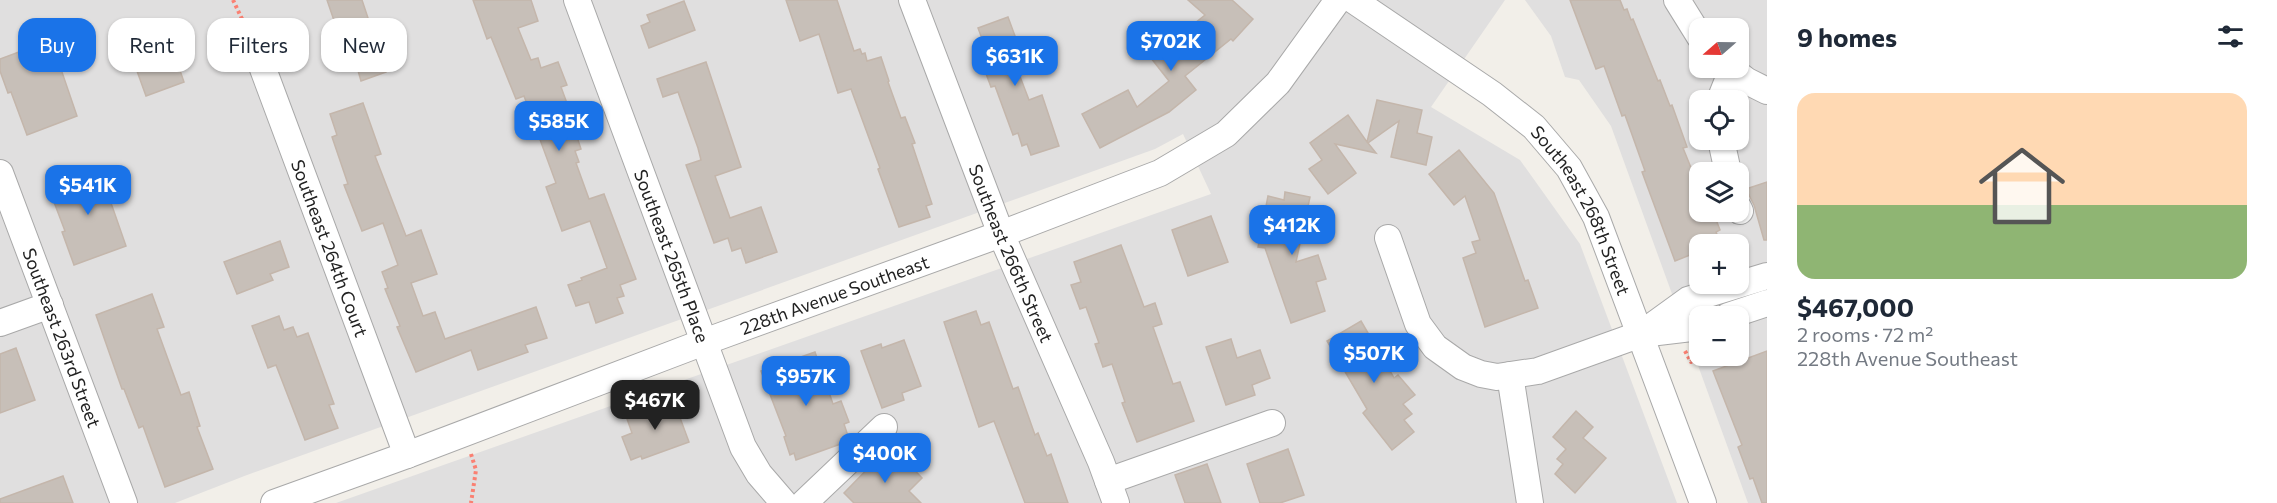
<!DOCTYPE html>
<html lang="en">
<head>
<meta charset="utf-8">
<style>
  :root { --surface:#fff; --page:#f2f2f3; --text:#1f2937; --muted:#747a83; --line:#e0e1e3; --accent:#1a73e8 }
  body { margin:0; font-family:Commissioner,sans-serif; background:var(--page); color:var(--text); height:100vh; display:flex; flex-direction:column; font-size:22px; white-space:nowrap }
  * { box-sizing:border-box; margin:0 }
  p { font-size:20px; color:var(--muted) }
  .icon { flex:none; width:33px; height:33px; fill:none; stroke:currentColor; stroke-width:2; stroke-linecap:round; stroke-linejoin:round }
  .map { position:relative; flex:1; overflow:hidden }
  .panel { display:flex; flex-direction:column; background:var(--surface); width:510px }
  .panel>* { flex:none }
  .banner { position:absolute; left:18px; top:18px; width:570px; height:54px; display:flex; gap:12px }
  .needle { width:39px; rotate:250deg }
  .tools { position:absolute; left:1689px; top:18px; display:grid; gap:12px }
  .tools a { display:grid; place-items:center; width:60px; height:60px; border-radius:12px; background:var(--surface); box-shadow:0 2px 4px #0004; font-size:30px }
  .price { position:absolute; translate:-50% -51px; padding:0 14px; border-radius:12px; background:var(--accent); color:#fff; font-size:20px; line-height:39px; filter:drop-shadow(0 2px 3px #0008) }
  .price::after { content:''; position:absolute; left:50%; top:36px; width:18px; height:14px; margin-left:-9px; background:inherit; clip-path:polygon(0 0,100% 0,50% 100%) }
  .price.active { background:#222; color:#fff }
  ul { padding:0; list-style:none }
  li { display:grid; align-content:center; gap:12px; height:318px; padding:0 30px }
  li+li { border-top:2px solid var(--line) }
  li span { display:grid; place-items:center; height:186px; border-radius:18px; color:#555 }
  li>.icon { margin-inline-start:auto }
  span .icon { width:108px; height:108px; fill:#fffc; stroke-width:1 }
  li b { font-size:26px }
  h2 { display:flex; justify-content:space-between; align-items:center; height:72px; padding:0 30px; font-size:26px }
  .chip { padding:0 21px; border-radius:18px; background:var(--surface); box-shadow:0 2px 4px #0004; font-size:21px; line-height:54px }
  .chip.active { background:var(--accent); color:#fff }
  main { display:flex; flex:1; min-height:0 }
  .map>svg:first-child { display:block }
  .residential { fill:#e0dfdf; fill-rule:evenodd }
  .building { fill:#c7bfb8; stroke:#c4b6ab; stroke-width:1.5 }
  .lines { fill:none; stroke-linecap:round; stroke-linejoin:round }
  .minor-casing { stroke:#a9a9a9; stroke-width:28 }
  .path { stroke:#fa8072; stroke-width:4; stroke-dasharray:3 3; stroke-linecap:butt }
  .minor { stroke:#fff; stroke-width:26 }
  .labels { text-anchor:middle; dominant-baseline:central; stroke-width:4.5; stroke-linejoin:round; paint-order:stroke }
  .street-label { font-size:18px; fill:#222; stroke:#fff }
</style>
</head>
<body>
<main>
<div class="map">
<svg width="1767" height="503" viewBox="0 0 1767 503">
  <rect width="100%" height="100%" fill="#f2efe9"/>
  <g class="residential">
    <path d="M0,0H1505L1431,107L1520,160L1580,244L1677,503H336L1211,194L1183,134L1155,149L247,475L175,503H0Z"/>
    <path d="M1525,0H1767V503H1748L1611,126L1579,80L1565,77L1551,36ZM1700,28H1738V68H1700ZM1700,100H1738V140H1700ZM1700,172H1738V212H1700ZM1700,244H1738V284H1700ZM1700,316H1738V356H1700Z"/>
  </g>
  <g class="building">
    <path d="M327,0H362L386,72L361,81L357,67L348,70L345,62L330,67L322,45L340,38Z"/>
    <path d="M473,0H531L538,21L518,28L531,60L538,58L541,68L558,62L567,85L561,87L579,136L577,137L581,149L575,151L579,162L576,163L589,199L604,194L636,279L620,285L624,296L617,298L623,313L596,323L589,302L576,306L568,285L582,280L581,278L607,268L590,221L562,231L546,187L556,183L524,96L516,99L491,37L487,39Z"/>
    <path d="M786,0H837L854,51L860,49L862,54L865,53L867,61L881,57L889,81L888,82L901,118L905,117L915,143L912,144L932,204L926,206L930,217L899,227L878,169L880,168L851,89L838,93L819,34L800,41Z"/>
    <path d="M1188,0H1232L1253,19L1233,41L1231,39L1185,76L1196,90L1169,112L1100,148L1082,114L1128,90L1137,107L1169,81L1151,58L1205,15Z"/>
    <path d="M1570,0H1620L1624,10L1627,9L1631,20L1633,19L1658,81L1660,80L1670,106L1672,105L1687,147L1683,148L1700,190V212H1713L1720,230L1716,232L1721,244H1700V251L1675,261L1642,172L1645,171L1625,115L1622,116L1604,66L1596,69Z"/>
    <path d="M684,1L695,30L649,48L641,26L650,22L647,15Z"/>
    <path d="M1008,17L1025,63L1016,66L1029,100L1042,95L1059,146L1031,155L1027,144L1022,146L1018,133L1013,135L995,86L991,87L976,47L984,44L978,28Z"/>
    <path d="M167,33L184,82L146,96L128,46Z"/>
    <path d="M51,40L77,116L27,135L11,92L8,93L0,71V59Z"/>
    <path d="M706,62L741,167L715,176L730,218L761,207L777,252L746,263L741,248L732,251L728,238L714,243L686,165L701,160L698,148L678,92L663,97L657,79Z"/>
    <path d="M1377,100L1422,110L1417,133L1432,137L1426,165L1391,157L1399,121L1368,143L1376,153L1335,144L1356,173L1328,194L1309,169L1322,160L1310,143L1348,115L1367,142Z"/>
    <path d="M363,103L381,154L375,156L406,236L421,230L437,274L411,283L423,316L435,312L445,339L536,307L547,338L525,345L528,352L478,370L471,350L416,372L397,327L400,326L385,289L388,288L382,272L398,265L383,223L362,231L344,185L348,184L332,137L337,135L330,114Z"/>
    <path d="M1459,150L1494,193L1525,281L1528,280L1538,308L1485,327L1463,258L1476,253L1472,242L1480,240L1465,196L1454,205L1429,174Z"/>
    <path d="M103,167L116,201L111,203L126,246L74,265L62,232L65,231L49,189Z"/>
    <path d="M1767,182V240H1764L1754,205L1746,189Z"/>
    <path d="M1285,192L1310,197L1296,262L1318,255L1326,279L1316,282L1325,311L1291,323L1265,248L1258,247L1268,196L1284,200Z"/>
    <path d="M1211,216L1228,262L1188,276L1172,230Z"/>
    <path d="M280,241L289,267L270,274L273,280L237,294L224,262Z"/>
    <path d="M1121,245L1144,307L1155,303L1162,324L1153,327L1173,384L1180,382L1194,421L1137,442L1122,403L1125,402L1112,364L1103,367L1095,344L1099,343L1086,307L1080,309L1071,285L1081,282L1074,262Z"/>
    <path d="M152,294L164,327L157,329L181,395L189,392L200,426L197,427L213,469L165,487L143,426L139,428L124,389H122L96,315Z"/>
    <path d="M976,311L981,325L989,322L1013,389L1018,387L1035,435L1038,433L1047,456L1051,454L1068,503H1025L994,421L979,427L944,322Z"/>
    <path d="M279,316L284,330L293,327L297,337L308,333L334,404L329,405L338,428L305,440L276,365L268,368L252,326Z"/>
    <path d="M1361,321L1394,378L1398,375L1415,395L1403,404L1412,414L1404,420L1414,432L1392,450L1363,413L1367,409L1327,341Z"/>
    <path d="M1231,339L1237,358L1260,350L1270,378L1252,385L1255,395L1226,405L1206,347Z"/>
    <path d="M904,340L921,386L902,393L904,400L882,408L861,351L881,344L882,348Z"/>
    <path d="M16,348L35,400L0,413V354Z"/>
    <path d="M1767,351V503H1762L1753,478L1750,479L1738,447L1742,445L1713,371Z"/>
    <path d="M815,352L833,404L841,401L849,422L844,424L849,439L846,442L796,460L794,453L790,455L784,437L786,436L761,371Z"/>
    <path d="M671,401L673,408L676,407L689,442L642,459L641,456L631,460L622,437L632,433L626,416Z"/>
    <path d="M1576,411L1593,427L1583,438L1606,458L1575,493L1555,474L1563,464L1557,459L1566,449L1553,437Z"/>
    <path d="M1288,449L1304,495L1280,503H1260L1247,464Z"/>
    <path d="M883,453L897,466L904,459L922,478L909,491L921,503H854L844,493Z"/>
    <path d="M1207,464L1221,503H1185L1175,475Z"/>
    <path d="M63,476L73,503H0V499Z"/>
  </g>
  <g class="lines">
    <defs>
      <g id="minor">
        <path id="s1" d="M577,0L743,447L759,474L784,503"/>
        <path id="s2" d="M912,0L1001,234L1101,462L1116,503"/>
        <path id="s3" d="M1353,0L1492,94L1534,127L1569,168L1596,217L1703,503"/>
        <path d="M1677,0L1700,37"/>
        <path id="s4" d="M253,42L407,455"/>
        <path d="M1730,68L1747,81L1767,91"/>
        <path d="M1720,100L1732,70"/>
        <path d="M1721,140L1728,172"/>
        <path id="s5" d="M0,173L124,503"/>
        <path d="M1738,207L1740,211"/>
        <path d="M1388,238L1418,324L1435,347L1463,367L1481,374L1497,377L1538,371L1641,334"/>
        <path d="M1728,316L1767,303"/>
        <path d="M0,323L50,305"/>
        <path d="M1700,327L1641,334L1688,300L1767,276"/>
        <path d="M1510,375L1530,503"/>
        <path d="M1108,481L1272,423"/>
        <path id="s6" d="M274,503L407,455L704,342L1001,234L1160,173L1226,134L1278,83L1338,0"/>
        <path d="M804,503L884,427"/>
      </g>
    </defs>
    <use href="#minor" class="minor-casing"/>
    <g class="path">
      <path d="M233,0L243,21"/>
      <path d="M1685,351L1691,362L1699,351"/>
      <path d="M471,454L476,470L471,503"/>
    </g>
    <use href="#minor" class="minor"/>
  </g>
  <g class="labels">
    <g class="street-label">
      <text stroke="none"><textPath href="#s3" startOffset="318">Southeast 268th Street</textPath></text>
      <text stroke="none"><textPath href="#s4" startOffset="220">Southeast 264th Court</textPath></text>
      <text stroke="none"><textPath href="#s2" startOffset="272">Southeast 266th Street</textPath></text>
      <text stroke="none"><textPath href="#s1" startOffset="273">Southeast 265th Place</textPath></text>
      <text stroke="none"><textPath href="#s6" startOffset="598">228th Avenue Southeast</textPath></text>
      <text stroke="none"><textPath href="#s5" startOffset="176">Southeast 263rd Street</textPath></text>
    </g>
  </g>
</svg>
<div class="tools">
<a><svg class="needle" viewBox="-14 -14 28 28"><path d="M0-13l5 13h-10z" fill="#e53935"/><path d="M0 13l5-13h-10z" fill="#747a83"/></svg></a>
<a><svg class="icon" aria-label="locate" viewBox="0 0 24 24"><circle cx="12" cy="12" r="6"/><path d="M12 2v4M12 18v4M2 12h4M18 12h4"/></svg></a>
<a><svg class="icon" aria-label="layers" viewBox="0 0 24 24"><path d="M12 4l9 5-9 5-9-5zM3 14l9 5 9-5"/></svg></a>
<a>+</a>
<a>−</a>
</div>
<b class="price" style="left:1171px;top:72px">$702K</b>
<b class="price" style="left:1015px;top:87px">$631K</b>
<b class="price" style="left:559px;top:152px">$585K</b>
<b class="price" style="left:88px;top:216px">$541K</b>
<b class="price" style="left:1292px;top:256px">$412K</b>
<b class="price" style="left:1374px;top:384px">$507K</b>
<b class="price" style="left:806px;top:407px">$957K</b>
<b class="price active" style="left:655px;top:431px">$467K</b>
<b class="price" style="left:885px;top:484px">$400K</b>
<div class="banner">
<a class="chip active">Buy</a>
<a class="chip">Rent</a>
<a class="chip">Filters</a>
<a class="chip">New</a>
</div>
</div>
<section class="panel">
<h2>9 homes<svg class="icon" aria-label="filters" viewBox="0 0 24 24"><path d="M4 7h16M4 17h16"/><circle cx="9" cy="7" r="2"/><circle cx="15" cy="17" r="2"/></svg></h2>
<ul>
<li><span style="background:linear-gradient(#ffd9b3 60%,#8fb573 0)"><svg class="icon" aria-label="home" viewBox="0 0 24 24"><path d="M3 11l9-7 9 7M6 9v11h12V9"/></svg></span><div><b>$467,000</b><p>2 rooms · 72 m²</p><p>228th Avenue Southeast</p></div></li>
</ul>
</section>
</main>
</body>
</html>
